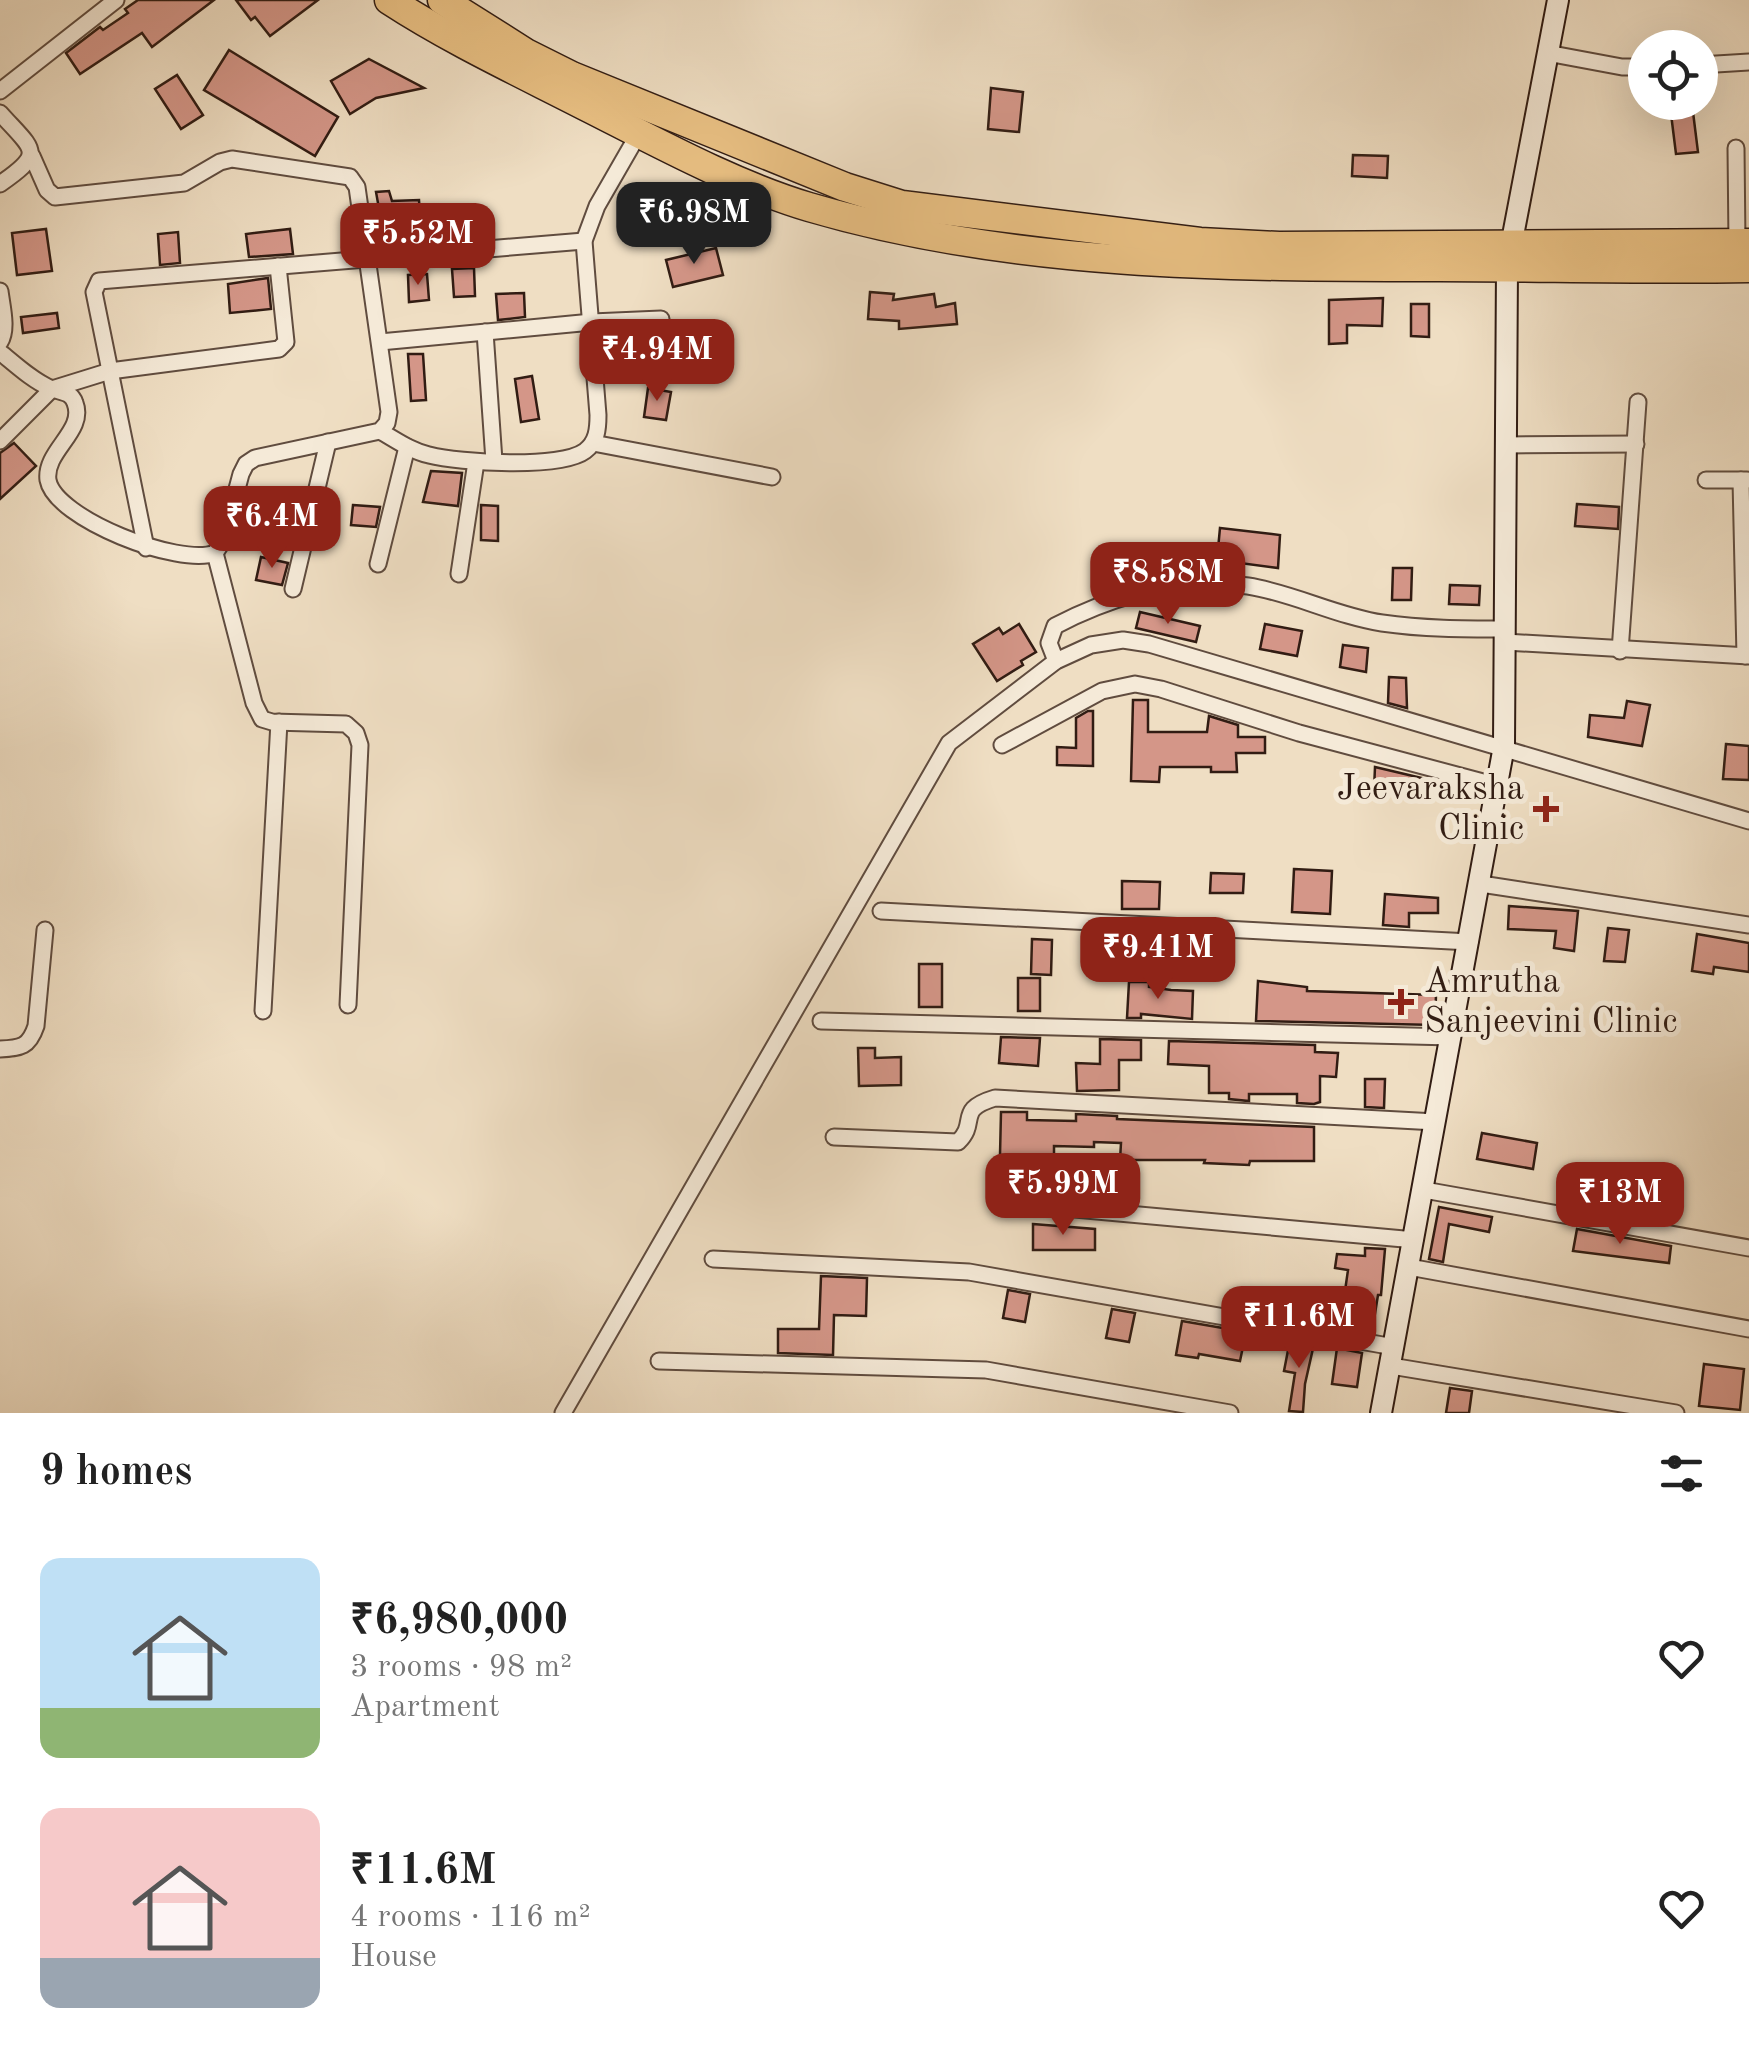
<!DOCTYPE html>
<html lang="en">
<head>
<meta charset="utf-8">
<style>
  :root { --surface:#fff; --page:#f6f6f6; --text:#222; --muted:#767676; --accent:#8f2418 }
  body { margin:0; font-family:"Old Standard TT",serif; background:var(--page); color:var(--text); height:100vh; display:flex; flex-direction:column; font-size:38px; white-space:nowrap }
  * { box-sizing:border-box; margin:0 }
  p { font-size:32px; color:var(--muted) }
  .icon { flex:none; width:55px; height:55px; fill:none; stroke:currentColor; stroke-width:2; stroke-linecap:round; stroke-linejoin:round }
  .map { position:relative; height:1413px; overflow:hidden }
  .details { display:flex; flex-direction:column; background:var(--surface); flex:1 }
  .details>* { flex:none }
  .buttons { position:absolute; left:1628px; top:30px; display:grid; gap:20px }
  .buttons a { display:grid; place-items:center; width:90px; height:90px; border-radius:50%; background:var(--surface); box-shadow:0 10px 40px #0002; font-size:50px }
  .price { position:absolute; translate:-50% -85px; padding:0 22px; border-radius:20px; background:var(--accent); color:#fff; font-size:32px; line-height:65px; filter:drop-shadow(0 2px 5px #0008) }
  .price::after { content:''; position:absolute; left:50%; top:60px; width:30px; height:22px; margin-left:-15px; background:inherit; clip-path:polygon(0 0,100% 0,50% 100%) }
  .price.on { background:#222; color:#fff }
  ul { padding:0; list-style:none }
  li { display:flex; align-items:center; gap:30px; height:250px; padding:0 40px }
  li span { display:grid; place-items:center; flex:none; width:280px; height:200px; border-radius:20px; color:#555 }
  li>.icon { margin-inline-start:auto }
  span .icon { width:120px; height:120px; fill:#fffc; stroke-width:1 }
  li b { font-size:42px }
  h2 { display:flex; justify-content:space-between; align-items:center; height:120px; padding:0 40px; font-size:42px }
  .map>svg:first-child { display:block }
  .building { fill:#d49688; stroke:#311c13; stroke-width:2.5 }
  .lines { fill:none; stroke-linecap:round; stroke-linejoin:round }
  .street-casing { stroke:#604c3f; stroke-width:19 }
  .secondary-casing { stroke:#311c13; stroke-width:24 }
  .highway-casing { stroke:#311c13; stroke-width:31 }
  .street { stroke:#f5ead8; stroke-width:15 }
  .secondary { stroke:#f5ead8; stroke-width:20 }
  .highway { stroke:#e8bf82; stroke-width:28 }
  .poi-dot { fill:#8f2418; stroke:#f5ead8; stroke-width:4 }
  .labels { text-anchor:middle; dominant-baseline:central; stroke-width:10; stroke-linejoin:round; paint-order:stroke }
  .poi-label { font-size:35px; fill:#311c13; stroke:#f5ead8; text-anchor:end }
</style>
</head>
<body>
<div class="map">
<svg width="1749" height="1413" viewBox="0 0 1749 1413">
  <rect width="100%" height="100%" fill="#efdec3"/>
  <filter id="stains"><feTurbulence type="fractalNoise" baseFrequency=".002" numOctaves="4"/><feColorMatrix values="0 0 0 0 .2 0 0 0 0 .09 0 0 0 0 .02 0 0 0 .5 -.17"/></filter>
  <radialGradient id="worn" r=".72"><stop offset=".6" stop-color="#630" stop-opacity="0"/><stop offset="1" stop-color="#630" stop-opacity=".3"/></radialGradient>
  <g class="building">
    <path d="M138,0H214L152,47L142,33L80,74L66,53L100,27L103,30L128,13L125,9Z"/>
    <path d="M236,0H318L270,36L255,17L251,20Z"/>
    <path d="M229,50L338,117L315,156L204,90Z"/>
    <path d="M369,59L424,88L376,98L350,114L331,81Z"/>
    <path d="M177,75L203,115L181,129L155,89Z"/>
    <path d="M991,88L1023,92L1019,132L988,129Z"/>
    <path d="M1692,104L1698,152L1676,154L1670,106Z"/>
    <path d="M1353,155L1388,156L1387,178L1352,176Z"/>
    <path d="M389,191L392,201L419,200L420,216L401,217L402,245L379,247L378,231H383L376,192Z"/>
    <path d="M46,229L52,271L17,275L12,233Z"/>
    <path d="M290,229L293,254L249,257L246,234Z"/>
    <path d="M178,232L180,263L160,265L158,234Z"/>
    <path d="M716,248L723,275L673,287L666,260Z"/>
    <path d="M474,268L475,296L454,297L452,269Z"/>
    <path d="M427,274L429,300L409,302L408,275Z"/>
    <path d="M268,278L271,309L230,313L228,284Z"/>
    <path d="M870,292L894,294L893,300L934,294L936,307L955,303L957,324L899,329V321L868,319Z"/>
    <path d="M524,293L525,317L498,320L496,294Z"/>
    <path d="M1383,298L1382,326L1347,325V343L1329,344V300Z"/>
    <path d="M1411,304H1429V337L1411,336Z"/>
    <path d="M57,313L59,328L23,333L21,317Z"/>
    <path d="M408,354H423L426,400L411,401Z"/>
    <path d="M532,376L539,419L521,422L515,379Z"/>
    <path d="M648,388L671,392L666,420L644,417Z"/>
    <path d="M14,443L36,466L0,499V453Z"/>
    <path d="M431,471L462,473L458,506L423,502Z"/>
    <path d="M1577,504L1619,507L1618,529L1575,526Z"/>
    <path d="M353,505L380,507L376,527L351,525Z"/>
    <path d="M481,505L498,506V541L481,540Z"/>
    <path d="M1220,528L1280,535L1278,568L1217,560Z"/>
    <path d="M261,557L288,563L282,585L256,580Z"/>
    <path d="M1393,568H1412L1411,600H1392Z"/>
    <path d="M1450,585L1480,586L1479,605L1449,604Z"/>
    <path d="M1140,612L1200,626L1196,642L1136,628Z"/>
    <path d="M1019,624L1036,652L1021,661L1023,665L997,681L973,644L999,628L1003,634Z"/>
    <path d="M1265,624L1302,631L1297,656L1260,649Z"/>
    <path d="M1343,645L1368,648L1366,672L1340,667Z"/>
    <path d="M1389,677L1406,678L1407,708L1388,703Z"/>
    <path d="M1133,700H1148V732H1207L1209,716L1238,725V737H1265V753H1236L1237,772H1211V767H1160L1159,782L1131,781Z"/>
    <path d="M1627,701L1650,705L1642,746L1588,737L1590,715L1624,718Z"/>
    <path d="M1088,711H1093V766L1057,765V747L1076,748V718Z"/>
    <path d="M1726,744L1749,746V780L1723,779Z"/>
    <path d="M1375,767L1430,780L1429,793L1374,790Z"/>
    <path d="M1294,869L1332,871L1330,914L1292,912Z"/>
    <path d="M1211,873L1244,874L1243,893H1210Z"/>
    <path d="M1122,881L1160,882L1159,909H1122Z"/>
    <path d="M1385,894L1438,898V913H1409V927L1383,925Z"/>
    <path d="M1509,906L1578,911L1574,951L1554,948L1556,931L1508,929Z"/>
    <path d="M1608,928L1629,930L1625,962L1604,961Z"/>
    <path d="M1697,934L1749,943V972L1714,967L1713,974L1692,971Z"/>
    <path d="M1032,939L1052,940L1051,975L1031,974Z"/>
    <rect x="919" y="964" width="23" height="43"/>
    <rect x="1018" y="978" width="22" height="33"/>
    <path d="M1258,981L1307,987V991L1436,995L1435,1025L1256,1021Z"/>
    <path d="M1129,982H1149V987L1171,990L1193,991L1192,1019L1141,1014V1018H1127Z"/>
    <path d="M1001,1037L1040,1038L1038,1066L999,1063Z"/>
    <path d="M1100,1039L1141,1040V1060H1119V1090L1077,1091L1076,1063L1100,1064Z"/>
    <path d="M1169,1041L1315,1045V1052L1338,1053L1336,1077L1320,1076V1102L1314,1104L1297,1103V1094H1249V1101L1229,1099V1093H1209V1066L1168,1064Z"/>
    <path d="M858,1048H875V1058L901,1057V1085L859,1086Z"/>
    <path d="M1365,1079H1385L1384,1108L1365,1107Z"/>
    <path d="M1001,1112H1027V1120L1076,1121V1114L1117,1116V1119L1314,1127V1161H1250L1249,1165L1204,1163L1205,1160H1120L1121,1143L1094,1142V1147L1054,1146V1155H1000Z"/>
    <path d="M1482,1133L1537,1143L1533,1169L1477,1159Z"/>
    <path d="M1439,1207L1492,1217L1489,1232L1449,1224L1443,1262L1429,1259Z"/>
    <path d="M1033,1224L1095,1229V1250H1033Z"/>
    <path d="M1577,1229L1671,1246L1669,1263L1573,1251Z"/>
    <path d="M1365,1248L1385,1249L1381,1295H1378L1372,1332L1340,1326L1348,1270L1335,1268L1337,1254L1365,1256Z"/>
    <path d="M821,1276L867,1278L866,1316L834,1315L833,1355L778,1353V1329H819Z"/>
    <path d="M1008,1290L1030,1294L1025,1322L1003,1318Z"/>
    <path d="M1112,1309L1135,1313L1129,1342L1106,1338Z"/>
    <path d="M1182,1321L1246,1332L1240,1361L1199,1354L1198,1358L1176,1355Z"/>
    <path d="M1290,1340L1314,1344L1305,1384L1303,1412L1289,1411L1295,1373L1284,1371Z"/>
    <path d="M1337,1348L1362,1353L1357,1387L1332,1384Z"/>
    <path d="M1704,1364L1744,1369L1740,1410L1699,1406Z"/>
    <path d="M1450,1388L1472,1391L1469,1413H1446Z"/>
  </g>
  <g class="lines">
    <defs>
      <g id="street">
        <path d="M1547,53L1622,67H1645"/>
        <path d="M1700,65L1749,62"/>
        <path d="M0,91L116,0"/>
        <path d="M0,113C34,151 46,152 0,184"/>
        <path d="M1736,148L1737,243"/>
        <path d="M0,291C2,307 8,329 0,342"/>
        <path d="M485,332L494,461"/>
        <path d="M380,342L592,322L661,319"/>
        <path d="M0,352C16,365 32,380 50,388C61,393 71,391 75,403C86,431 44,451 48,480C55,519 180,567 215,553L223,541L241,474L246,464L255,458L380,431L387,423L389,412L357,187L350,177L232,159L220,162L184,183L55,197L47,190L32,156"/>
        <path d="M380,431C396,440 411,451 429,455C460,463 561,469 585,451C597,442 598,429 598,415L584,241L597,206L639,133"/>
        <path d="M0,441L52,389L110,371L279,349L286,342L278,266"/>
        <path d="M593,443L772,477"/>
        <path d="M1507,445L1636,444"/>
        <path d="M1706,480H1747"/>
        <path d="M1741,480L1745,656"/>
        <path d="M146,548L94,292L99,281L584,241"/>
        <path d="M215,553L254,703L262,719L272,722L346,724L356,733L360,745L348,1005"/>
        <path d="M378,564L407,447"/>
        <path d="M459,574L476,462"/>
        <path d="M293,589L328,442"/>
        <path d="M1505,642L1749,656"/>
        <path d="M1620,651L1638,402"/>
        <path d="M1056,661L1049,643L1055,626C1115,595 1180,576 1248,586C1293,593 1336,616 1382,623C1423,629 1464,629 1505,629"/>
        <path d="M1002,745L1102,691L1135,684L1161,689L1299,733L1498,786"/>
        <path d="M1481,884L1749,925"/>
        <path d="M881,911L1470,942"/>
        <path d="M263,1011L279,722"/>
        <path d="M821,1021L1452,1037"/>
        <path d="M0,1049C21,1048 29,1047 36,1026L45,930"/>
        <path d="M834,1137L958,1142C979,1122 955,1110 995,1098L1436,1122"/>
        <path d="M1424,1190L1749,1248"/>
        <path d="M1007,1203L1415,1240"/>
        <path d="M713,1259L969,1272L1394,1347"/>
        <path d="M1409,1267L1749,1329"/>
        <path d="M659,1361L986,1370L1230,1413"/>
        <path d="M1391,1366L1676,1413"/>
        <path d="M563,1413L949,743L1056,661L1091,645L1123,640L1149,644L1749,821"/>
      </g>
      <path id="secondary" d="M1381,1413L1504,746L1507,267L1558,0"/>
      <g id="highway">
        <path d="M389,0C452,41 521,73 589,108C658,143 735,185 809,207C1013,267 1229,267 1439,267C1542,267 1646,270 1749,268"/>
        <path d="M442,0L526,53L572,76L845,187L902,205L1200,242L1279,246L1749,243"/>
      </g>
    </defs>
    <use href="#street" class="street-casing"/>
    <use href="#secondary" class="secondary-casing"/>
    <use href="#highway" class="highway-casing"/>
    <use href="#street" class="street"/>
    <use href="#secondary" class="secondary"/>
    <use href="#highway" class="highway"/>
  </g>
  <g class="poi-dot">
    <path d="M1541 794h10v10h10v10h-10v10h-10v-10h-10v-10h10z"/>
    <path d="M1396 987h10v10h10v10h-10v10h-10v-10h-10v-10h10z"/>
  </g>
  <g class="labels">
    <g class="poi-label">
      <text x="1524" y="789">Jeevaraksha<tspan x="1524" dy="40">Clinic</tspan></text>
      <text x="1424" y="982" text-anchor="start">Amrutha<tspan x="1424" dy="40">Sanjeevini Clinic</tspan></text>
    </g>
  </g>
  <rect width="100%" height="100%" filter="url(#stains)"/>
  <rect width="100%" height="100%" fill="url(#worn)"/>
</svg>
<div class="buttons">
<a><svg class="icon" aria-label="locate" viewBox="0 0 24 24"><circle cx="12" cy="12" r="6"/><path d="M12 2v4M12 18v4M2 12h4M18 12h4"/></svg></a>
</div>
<b class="price on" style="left:694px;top:267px">₹6.98M</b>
<b class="price" style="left:418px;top:288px">₹5.52M</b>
<b class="price" style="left:657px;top:404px">₹4.94M</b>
<b class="price" style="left:272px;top:571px">₹6.4M</b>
<b class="price" style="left:1168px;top:627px">₹8.58M</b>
<b class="price" style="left:1158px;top:1002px">₹9.41M</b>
<b class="price" style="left:1063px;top:1238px">₹5.99M</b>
<b class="price" style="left:1620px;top:1247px">₹13M</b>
<b class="price" style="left:1299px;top:1371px">₹11.6M</b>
</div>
<section class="details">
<h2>9 homes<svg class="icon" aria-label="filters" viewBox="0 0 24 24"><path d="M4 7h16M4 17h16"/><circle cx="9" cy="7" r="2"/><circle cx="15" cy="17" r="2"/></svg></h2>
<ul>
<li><span style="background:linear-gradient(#bfe0f5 75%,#8fb573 0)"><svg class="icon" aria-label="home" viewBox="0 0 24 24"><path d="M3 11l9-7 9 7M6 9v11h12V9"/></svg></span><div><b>₹6,980,000</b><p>3 rooms · 98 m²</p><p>Apartment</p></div><svg class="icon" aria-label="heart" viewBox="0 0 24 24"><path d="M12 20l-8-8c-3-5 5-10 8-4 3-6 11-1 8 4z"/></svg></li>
<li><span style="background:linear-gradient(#f6c9c9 75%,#9aa5b1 0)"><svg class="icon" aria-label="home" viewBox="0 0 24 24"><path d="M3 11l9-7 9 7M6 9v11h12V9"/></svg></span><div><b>₹11.6M</b><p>4 rooms · 116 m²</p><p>House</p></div><svg class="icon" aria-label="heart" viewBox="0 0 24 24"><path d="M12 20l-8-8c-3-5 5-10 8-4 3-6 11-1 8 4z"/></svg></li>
</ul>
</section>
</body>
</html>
